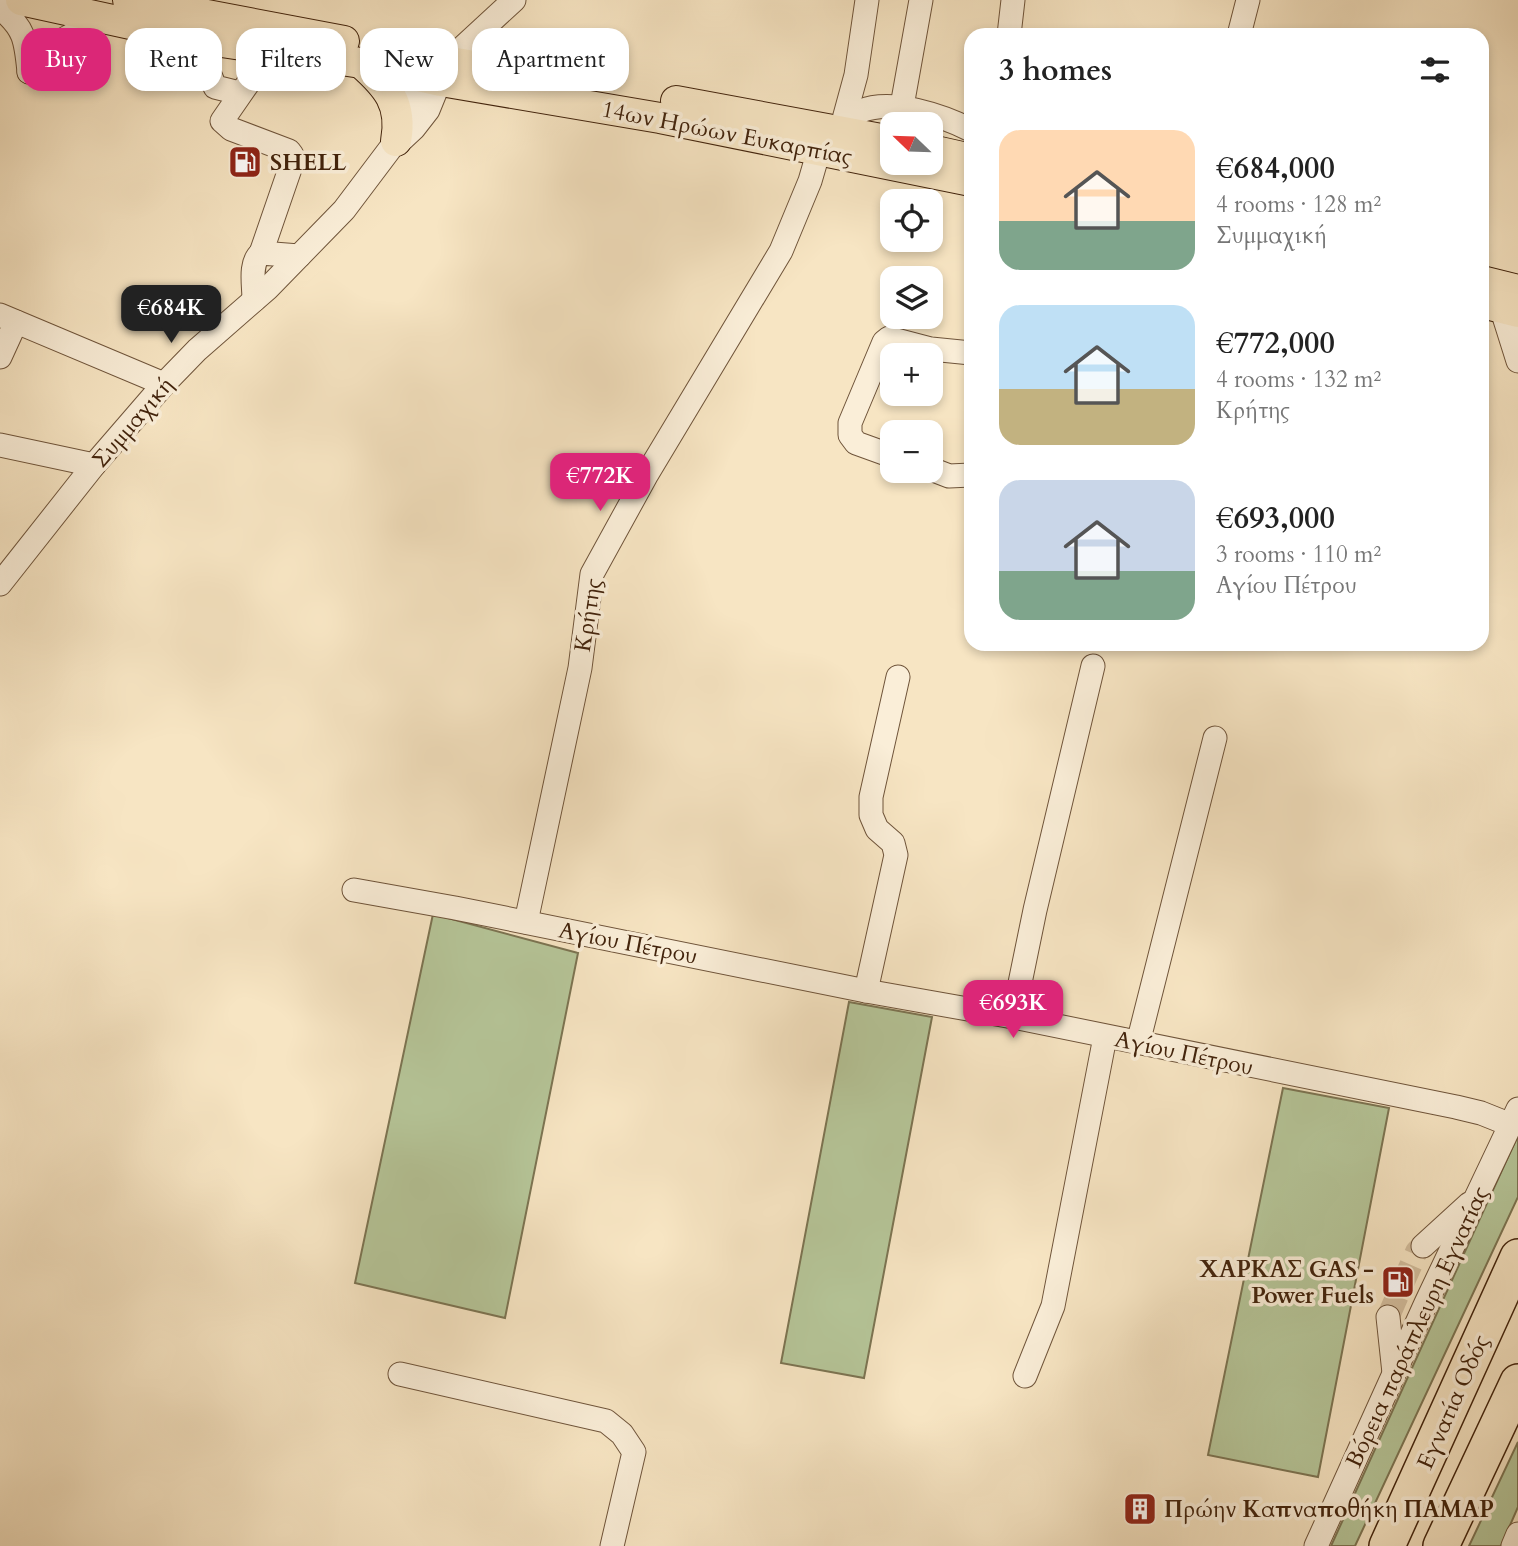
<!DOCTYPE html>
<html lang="en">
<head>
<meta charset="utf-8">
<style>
  :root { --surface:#fff; --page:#f6f6f6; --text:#222; --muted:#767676; --accent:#db2777 }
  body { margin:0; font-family:Cardo,serif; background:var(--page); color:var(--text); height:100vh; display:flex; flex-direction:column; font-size:26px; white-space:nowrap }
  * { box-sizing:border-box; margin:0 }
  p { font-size:23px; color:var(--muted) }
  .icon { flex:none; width:38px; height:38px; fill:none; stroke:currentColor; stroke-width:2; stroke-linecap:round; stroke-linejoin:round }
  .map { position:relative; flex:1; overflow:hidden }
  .details { position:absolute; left:964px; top:28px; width:525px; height:623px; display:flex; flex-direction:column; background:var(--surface); border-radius:21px; box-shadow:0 4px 10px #0003 }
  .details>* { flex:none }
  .top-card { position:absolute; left:21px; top:28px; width:665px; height:63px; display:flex; gap:14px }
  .needle { width:46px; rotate:293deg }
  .tools { position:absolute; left:880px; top:112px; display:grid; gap:14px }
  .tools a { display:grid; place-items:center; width:63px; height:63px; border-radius:14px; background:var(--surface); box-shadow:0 4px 10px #0003; font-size:35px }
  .price { position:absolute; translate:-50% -60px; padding:0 16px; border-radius:14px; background:var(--accent); color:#fff; font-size:23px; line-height:46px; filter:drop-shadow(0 2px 4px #0008) }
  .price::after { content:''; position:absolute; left:50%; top:42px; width:21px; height:16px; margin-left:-10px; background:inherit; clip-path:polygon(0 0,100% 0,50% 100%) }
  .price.current { background:#222; color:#fff }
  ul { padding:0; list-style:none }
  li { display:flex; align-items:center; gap:21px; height:175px; padding:0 35px }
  li span { display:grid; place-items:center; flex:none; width:196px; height:140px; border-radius:21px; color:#555 }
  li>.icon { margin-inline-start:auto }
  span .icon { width:84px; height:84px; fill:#fffc; stroke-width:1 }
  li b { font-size:30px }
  h2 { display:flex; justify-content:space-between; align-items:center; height:84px; padding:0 35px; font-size:30px }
  .chip { padding:0 24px; border-radius:21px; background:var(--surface); box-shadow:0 4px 10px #0003; font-size:24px; line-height:63px }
  .chip.current { background:var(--accent); color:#fff }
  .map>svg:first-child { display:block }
  .green { fill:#b6c699; stroke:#7c7452; stroke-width:2 }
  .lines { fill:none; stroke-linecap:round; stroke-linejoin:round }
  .minor-tunnel { stroke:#d3be9e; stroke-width:23; stroke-dasharray:23 11; stroke-linecap:butt }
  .minor-casing { stroke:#6f543a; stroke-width:25 }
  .major-casing { stroke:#42230c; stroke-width:32 }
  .highway-casing { stroke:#42230c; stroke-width:38 }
  .minor { stroke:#faeed8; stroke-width:23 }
  .major { stroke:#f7e5c3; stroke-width:30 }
  .highway { stroke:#f7e5c3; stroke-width:35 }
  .labels { text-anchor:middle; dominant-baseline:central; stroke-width:7; stroke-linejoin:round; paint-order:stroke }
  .street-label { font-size:23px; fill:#42230c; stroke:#faeed8 }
  .poi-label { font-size:23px; font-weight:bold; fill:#42230c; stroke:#faeed8; text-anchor:start }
</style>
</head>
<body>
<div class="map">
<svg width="1518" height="1546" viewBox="0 0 1518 1546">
  <rect width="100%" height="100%" fill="#f7e5c3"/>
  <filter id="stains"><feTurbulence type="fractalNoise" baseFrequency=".00286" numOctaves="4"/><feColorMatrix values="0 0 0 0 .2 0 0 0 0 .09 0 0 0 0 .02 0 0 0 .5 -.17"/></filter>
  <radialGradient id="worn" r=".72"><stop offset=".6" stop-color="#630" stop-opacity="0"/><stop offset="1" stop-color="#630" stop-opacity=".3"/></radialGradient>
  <g class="green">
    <path d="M433,914L578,953L505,1318L355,1283Z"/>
    <path d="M849,1002L932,1017L864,1378L781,1363Z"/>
    <path d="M1283,1088L1389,1108L1318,1477L1208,1455Z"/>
    <path d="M1518,1135V1197L1355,1546H1331Z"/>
    <path d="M1518,1442V1507L1501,1546H1469Z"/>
  </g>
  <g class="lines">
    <path class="minor-tunnel" d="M1388,1317L1417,1251L1423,1246"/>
    <defs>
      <g id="minor">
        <path d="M0,8C25,28 26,41 29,72"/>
        <path d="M1009,35L1013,0"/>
        <path d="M1239,35L1248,0"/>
        <path d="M195,38L215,87L239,93"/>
        <path d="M29,72C56,40 67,36 104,20"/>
        <path d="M902,106L921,0"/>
        <path d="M841,130C847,124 853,115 861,111C892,98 943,116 971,130"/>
        <path d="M841,130L856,75L867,0"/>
        <path d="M399,142L414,128L428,110L448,61L514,0"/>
        <path d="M261,253L292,163V155L289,151L231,129L222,121L271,50"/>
        <path d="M254,300C254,285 249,263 261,253L299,256"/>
        <path d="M1501,307L1518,361"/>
        <path d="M0,315L164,384"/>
        <path d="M0,357L16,322"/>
        <path d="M0,445L94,465"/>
        <path d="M892,456L856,443L850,435V423L884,342L889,338L931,349L971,353"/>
        <path d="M931,469L949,476L971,475"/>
        <path d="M0,584L94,465L164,384L197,350L268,288L344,210L396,141L425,62"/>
        <path d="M354,890L455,908L866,991L1013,1017L1456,1107L1481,1113L1511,1125"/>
        <path d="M526,922L580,668L592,574L647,474L781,251L810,181L819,150"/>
        <path d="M866,991L896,855L893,843L877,829L871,815V797L898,677"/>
        <path d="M1013,1017L1035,910L1093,666"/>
        <path d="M1138,1043L1215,738"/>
        <path d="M1423,1246L1469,1204"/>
        <path d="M1388,1317L1394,1373"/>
        <path d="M400,1374L606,1421L622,1434L634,1452L612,1546"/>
        <path d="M1025,1376L1053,1306L1105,1037"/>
        <path d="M1316,1546L1426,1303L1518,1109"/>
        <path d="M1513,1546L1518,1534"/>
      </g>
      <g id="major">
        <path d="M21,0L195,38L361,63L441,81L660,118L971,181"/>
        <path d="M128,0L344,41"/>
        <path d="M420,57L565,81"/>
        <path d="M361,63C387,86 403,104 396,141"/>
        <path d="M676,101L892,141"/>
        <path d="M931,150L971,159"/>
        <path d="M1482,281L1518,290"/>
        <path d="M1482,303L1518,312"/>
      </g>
      <g id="highway">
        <path d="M1387,1546L1518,1257"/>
        <path d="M1441,1546L1518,1382"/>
      </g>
    </defs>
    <use href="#minor" class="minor-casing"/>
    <use href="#major" class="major-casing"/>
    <use href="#highway" class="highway-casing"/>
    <use href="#minor" class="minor"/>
    <use href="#major" class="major"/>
    <use href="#highway" class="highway"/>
  </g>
  <defs>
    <symbol id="fuel-square" viewBox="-11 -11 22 22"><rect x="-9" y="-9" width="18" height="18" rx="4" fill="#8f2418" stroke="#faeed8"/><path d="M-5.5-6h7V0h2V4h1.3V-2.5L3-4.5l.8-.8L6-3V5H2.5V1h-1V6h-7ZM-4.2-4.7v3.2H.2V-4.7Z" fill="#fff"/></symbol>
    <symbol id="building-square" viewBox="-11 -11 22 22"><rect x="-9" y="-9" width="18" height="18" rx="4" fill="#8f2418" stroke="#faeed8"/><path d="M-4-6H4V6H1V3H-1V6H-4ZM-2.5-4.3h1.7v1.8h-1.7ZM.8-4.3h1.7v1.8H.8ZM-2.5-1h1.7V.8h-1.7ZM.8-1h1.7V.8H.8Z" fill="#fff"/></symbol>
  </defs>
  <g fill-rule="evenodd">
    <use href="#fuel-square" x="226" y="143" width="38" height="38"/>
    <use href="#fuel-square" x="1379" y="1263" width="38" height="38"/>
    <use href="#building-square" x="1121" y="1490" width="38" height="38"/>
  </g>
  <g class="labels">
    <g class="street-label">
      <text transform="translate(727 133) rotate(11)">14ων Ηρώων Ευκαρπίας</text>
      <text transform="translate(133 422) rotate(-49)">Συμμαχική</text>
      <text transform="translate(588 615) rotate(-81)">Κρήτης</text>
      <text transform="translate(628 943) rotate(11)">Αγίου Πέτρου</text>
      <text transform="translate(1184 1053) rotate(12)">Αγίου Πέτρου</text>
      <text transform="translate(1417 1327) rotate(-65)">Βόρεια παράπλευρη Εγνατίας</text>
      <text transform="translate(1453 1402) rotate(-66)">Εγνατία Οδός</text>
    </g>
    <g class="poi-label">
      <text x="270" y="162">SHELL</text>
      <text x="1374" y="1269" text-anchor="end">ΧΑΡΚΑΣ GAS -<tspan x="1374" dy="26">Power Fuels</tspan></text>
      <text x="1164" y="1509">Πρώην Καπναποθήκη ΠΑΜΑΡ</text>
    </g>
  </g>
  <rect width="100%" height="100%" filter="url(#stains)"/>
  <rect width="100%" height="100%" fill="url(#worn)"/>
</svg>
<div class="tools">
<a><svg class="needle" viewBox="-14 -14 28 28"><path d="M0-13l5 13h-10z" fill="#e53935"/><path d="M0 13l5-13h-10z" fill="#767676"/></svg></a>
<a><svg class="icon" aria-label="locate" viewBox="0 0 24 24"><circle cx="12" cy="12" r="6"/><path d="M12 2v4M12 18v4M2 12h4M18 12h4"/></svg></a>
<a><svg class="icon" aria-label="layers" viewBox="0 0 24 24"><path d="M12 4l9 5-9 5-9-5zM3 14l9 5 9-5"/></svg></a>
<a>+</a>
<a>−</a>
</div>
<b class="price current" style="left:171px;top:345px">€684K</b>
<b class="price" style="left:600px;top:513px">€772K</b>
<b class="price" style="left:1013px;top:1040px">€693K</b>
<div class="top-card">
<a class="chip current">Buy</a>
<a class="chip">Rent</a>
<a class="chip">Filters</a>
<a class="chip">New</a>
<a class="chip">Apartment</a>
</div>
<section class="details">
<h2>3 homes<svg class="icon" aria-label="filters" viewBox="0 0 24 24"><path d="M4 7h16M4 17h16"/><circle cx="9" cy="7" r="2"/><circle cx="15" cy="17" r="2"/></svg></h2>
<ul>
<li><span style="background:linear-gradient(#ffd9b3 65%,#7fa58c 0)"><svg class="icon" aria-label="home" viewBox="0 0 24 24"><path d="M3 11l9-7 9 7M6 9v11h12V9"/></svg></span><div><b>€684,000</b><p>4 rooms · 128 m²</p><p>Συμμαχική</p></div></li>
<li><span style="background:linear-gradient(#bfe0f5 60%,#c2b280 0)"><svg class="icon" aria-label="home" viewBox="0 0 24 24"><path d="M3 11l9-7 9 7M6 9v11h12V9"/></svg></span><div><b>€772,000</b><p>4 rooms · 132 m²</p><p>Κρήτης</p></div></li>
<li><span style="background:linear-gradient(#c9d6e8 65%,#7fa58c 0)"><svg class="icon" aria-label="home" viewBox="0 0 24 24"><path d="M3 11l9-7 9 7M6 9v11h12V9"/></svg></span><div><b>€693,000</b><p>3 rooms · 110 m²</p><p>Αγίου Πέτρου</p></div></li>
</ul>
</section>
</div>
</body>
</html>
